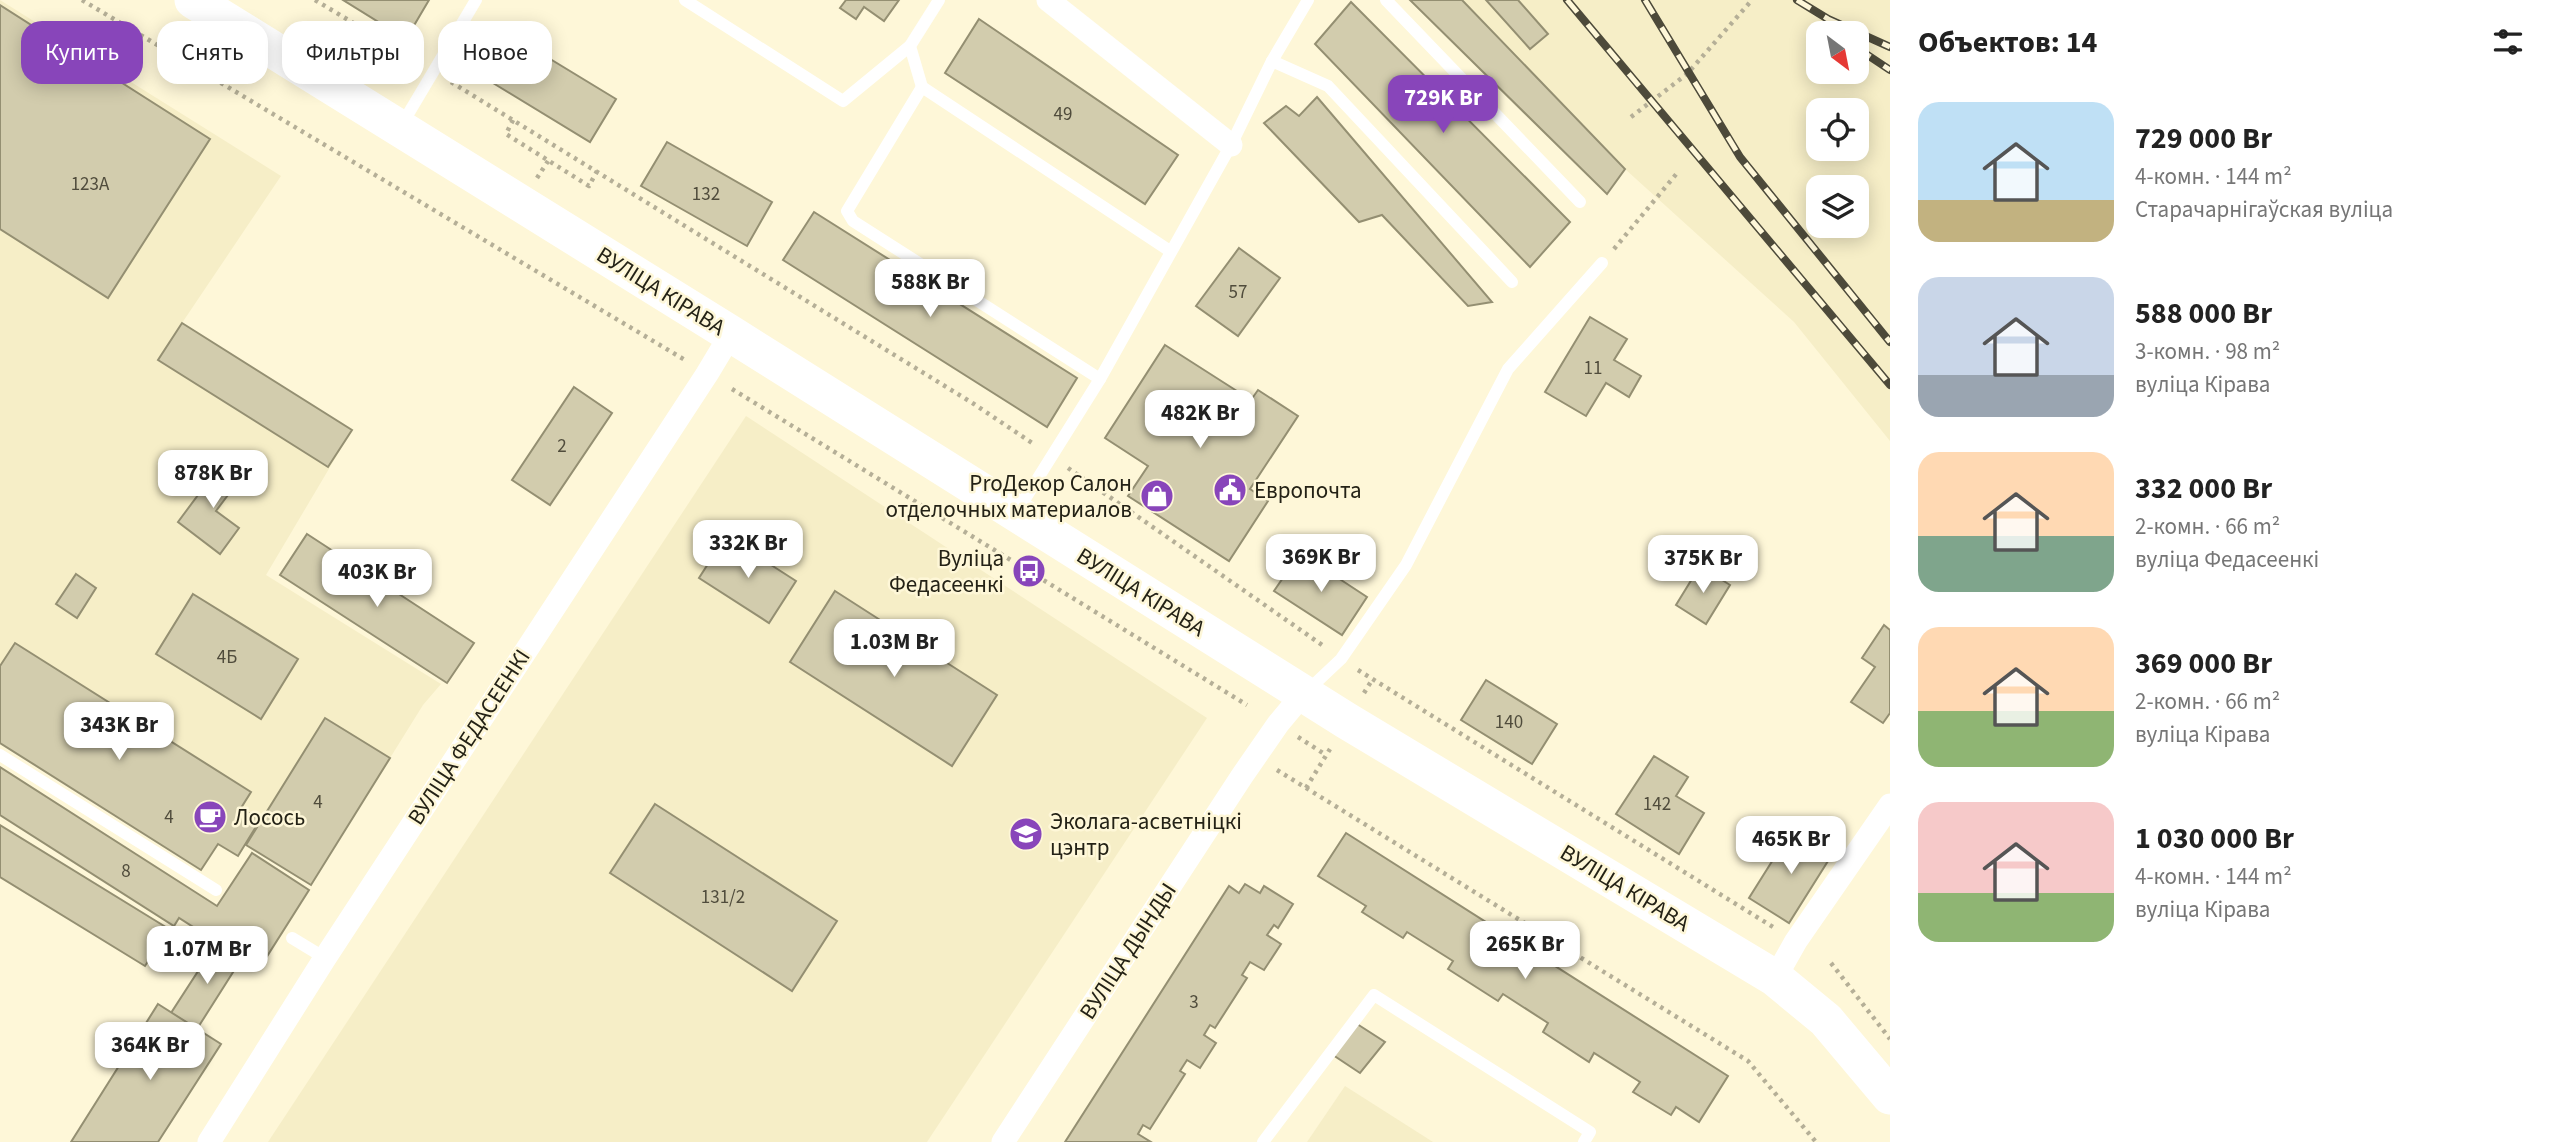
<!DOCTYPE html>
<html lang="ru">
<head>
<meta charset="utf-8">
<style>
  :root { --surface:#fff; --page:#f2f2f2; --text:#222; --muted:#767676; --accent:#8845ba }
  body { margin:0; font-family:"Source Sans 3",sans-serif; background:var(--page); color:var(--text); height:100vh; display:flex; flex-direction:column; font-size:26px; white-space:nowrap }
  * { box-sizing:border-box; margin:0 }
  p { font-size:23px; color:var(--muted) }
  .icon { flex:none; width:38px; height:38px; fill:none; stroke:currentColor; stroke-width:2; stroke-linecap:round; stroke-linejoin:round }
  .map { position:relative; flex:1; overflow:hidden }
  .drawer { display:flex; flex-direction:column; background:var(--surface); width:665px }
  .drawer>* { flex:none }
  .guide { position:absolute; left:21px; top:21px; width:665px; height:63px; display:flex; gap:14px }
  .needle { width:46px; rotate:148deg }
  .tools { position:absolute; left:1806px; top:21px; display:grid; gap:14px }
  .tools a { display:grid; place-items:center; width:63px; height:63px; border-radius:14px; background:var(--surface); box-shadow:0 4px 18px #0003; font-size:35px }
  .price { position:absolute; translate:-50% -60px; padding:0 16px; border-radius:14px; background:#fff; color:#222; font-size:23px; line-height:46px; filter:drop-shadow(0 2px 4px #0008) }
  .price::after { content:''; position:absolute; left:50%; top:42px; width:21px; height:16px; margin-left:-10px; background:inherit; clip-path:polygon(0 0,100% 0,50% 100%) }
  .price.active { background:var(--accent); color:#fff }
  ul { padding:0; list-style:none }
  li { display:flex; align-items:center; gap:21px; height:175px; padding:0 28px }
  li span { display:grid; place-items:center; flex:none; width:196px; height:140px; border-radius:21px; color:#555 }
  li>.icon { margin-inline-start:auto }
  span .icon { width:84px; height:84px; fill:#fffc; stroke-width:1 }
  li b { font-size:30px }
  h2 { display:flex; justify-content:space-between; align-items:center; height:84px; padding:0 28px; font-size:30px }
  .pill { padding:0 24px; border-radius:21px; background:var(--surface); box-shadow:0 4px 18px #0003; font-size:24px; line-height:63px }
  .pill.active { background:var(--accent); color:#fff }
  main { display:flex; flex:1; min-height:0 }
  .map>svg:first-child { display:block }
  .built { fill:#f6eec7; fill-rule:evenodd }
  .building { fill:#d2ccad; stroke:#948f72; stroke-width:2 }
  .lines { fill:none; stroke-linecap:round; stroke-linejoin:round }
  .path { stroke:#b5af97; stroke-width:4.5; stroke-dasharray:3.5 5; stroke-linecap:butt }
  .service { stroke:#fff; stroke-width:12 }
  .minor { stroke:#fff; stroke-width:23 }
  .primary { stroke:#fff; stroke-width:37 }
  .rail-casing { stroke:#4d4a3a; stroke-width:8 }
  .rail { stroke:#fef7d8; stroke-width:5; stroke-dasharray:16; stroke-linecap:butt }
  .labels { text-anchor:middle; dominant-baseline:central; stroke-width:5; stroke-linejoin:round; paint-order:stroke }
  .number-label { font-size:19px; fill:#504c3c }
  .street-label { font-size:23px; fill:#242216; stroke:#fef7d8 }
  .poi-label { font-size:23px; fill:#242216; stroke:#fef7d8; text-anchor:start }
</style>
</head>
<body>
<main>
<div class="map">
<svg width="1890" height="1142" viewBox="0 0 1890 1142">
  <rect width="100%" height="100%" fill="#fef7d8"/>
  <g class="built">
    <path d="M0,0L281,176L182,323L352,430L266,575L441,684L423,705L311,885L246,845L218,844L201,870L0,743Z"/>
    <path d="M1462,0H1890V441L1794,322L1625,169ZM1818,33H1857V72H1818ZM1818,110H1857V149H1818ZM1818,187H1857V226H1818Z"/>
    <path d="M746,416L1207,718L927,1142H268Z"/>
    <path d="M1345,1086L1433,1142H1307Z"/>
  </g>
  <g class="building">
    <path d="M343,0H429L406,39Z"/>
    <path d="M846,0H899L884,21L864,7L856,19L840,8Z"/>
    <path d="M1410,0H1462L1625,169L1607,194Z"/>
    <path d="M1486,0H1518L1548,34L1530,49Z"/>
    <path d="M1351,2L1570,222L1530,267L1315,44Z"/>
    <path d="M0,5L210,139L108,298L0,229Z"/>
    <path d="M979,19L1178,155L1145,204L945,73Z"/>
    <path d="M491,23L616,99L590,142L465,66Z"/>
    <path d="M1317,97L1492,302L1468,306L1382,215L1359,222L1264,123L1286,106L1299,116Z"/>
    <path d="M667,142L772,202L747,246L641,186Z"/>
    <path d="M814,212L1077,378L1047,427L783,260Z"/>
    <path d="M1239,248L1280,278L1238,336L1196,306Z"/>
    <path d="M1590,317L1627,339L1614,360L1641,376L1629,397L1606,383L1586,416L1545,392Z"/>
    <path d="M182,323L352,430L328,467L158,360Z"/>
    <path d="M1165,345L1251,400L1258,390L1298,416L1250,489L1268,501L1229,561L1128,496L1148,466L1105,438Z"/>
    <path d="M574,387L612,413L550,505L512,480Z"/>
    <path d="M224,460L243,475L216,511L239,528L220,554L178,522Z"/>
    <path d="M307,534L474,643L447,683L280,575Z"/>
    <path d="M726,536L796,581L769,623L699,578Z"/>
    <path d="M1300,553L1367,597L1342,635L1274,591Z"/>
    <path d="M1700,566L1730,585L1706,624L1676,605Z"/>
    <path d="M76,574L96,588L77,618L56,604Z"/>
    <path d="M835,591L997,695L952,766L790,662Z"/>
    <path d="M193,594L298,659L261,719L156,654Z"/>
    <path d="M1884,625L1890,630V713L1883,723L1851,702L1875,667L1862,658Z"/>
    <path d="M15,643L251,792L241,808L260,820L238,856L218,844L201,870L0,743V666Z"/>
    <path d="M1486,680L1557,724L1532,764L1461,720Z"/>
    <path d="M325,718L390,758L311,885L246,845Z"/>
    <path d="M1654,756L1688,777L1676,796L1704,813L1679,854L1616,814Z"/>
    <path d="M0,767L217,906L252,853L309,890L259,969L179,918L174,926L0,815Z"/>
    <path d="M655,804L837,921L792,991L610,873Z"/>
    <path d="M0,825L169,929L145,966L0,877Z"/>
    <path d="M1793,828L1833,853L1789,923L1749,898Z"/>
    <path d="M1346,833L1728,1076L1699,1122L1676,1107L1671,1115L1633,1092L1640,1082L1594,1053L1589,1062L1543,1032L1548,1023L1503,994L1498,1001L1448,969L1453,961L1407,932L1403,938L1362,912L1366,906L1318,876Z"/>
    <path d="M1245,884L1260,893L1264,886L1293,904L1278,928L1274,925L1267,935L1281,944L1264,970L1250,962L1242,975L1247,978L1215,1028L1210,1025L1204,1035L1216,1043L1200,1068L1187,1060L1180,1071L1185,1074L1150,1129L1143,1125L1138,1134L1151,1142H1065L1229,886L1239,893Z"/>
    <path d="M217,942L242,958L197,1029L171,1013Z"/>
    <path d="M158,1004L221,1044L158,1142H71Z"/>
    <path d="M1354,1022L1385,1042L1360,1073L1330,1053Z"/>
  </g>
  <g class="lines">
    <g class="path">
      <path d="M82,0L685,360"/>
      <path d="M315,0L417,61"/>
      <path d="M451,82L974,404L1035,445"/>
      <path d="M1631,117L1687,74L1752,0"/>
      <path d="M513,120L506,134L589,186L597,171"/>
      <path d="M537,178L548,161"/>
      <path d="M1614,249L1678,172"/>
      <path d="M732,389L1247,705"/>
      <path d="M1068,468L1325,647"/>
      <path d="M1358,670L1773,927"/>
      <path d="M1364,693L1372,680"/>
      <path d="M1298,737L1326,755"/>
      <path d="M1277,770L1748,1061L1816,1142"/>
      <path d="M1306,788L1330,749"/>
      <path d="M1831,963L1890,1039"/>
    </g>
    <g class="service">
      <path d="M685,0L843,101L910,46"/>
      <path d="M1386,0L1580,202"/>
      <path d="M1272,61L1328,86L1512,282"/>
      <path d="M922,87L910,46L939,0"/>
      <path d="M401,126L476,0"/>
      <path d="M1100,379L853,221L847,211L922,87L1170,251"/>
      <path d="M1018,510L1100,379L1231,145L1272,61L1308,0"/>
      <path d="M1306,692L1341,659L1406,565L1508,369L1602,263"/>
      <path d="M0,755L216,890"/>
      <path d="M292,938L325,958"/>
      <path d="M1263,1142L1374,995L1590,1132L1584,1142"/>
    </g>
    <g class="minor">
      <path d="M1048,0L1231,145"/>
      <path d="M1775,978L1796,941L1890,805"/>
      <path d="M209,1142L325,958L707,374L731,334"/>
      <path d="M1003,1142L1242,776L1278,724L1303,694"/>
    </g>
    <path class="primary" d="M193,0L731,334L1347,721L1775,978L1826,1020L1890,1096"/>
    <defs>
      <g id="rail">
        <path d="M1567,0L1890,385"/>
        <path d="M1645,0L1740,157L1890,342"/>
        <path d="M1797,0L1828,19L1890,47"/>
        <path d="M1857,48L1890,70"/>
      </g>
    </defs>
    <use href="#rail" class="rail-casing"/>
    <use href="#rail" class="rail"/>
  </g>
  <defs>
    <symbol id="civic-disc" viewBox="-11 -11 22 22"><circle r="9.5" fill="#8845ba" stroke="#fef7d8"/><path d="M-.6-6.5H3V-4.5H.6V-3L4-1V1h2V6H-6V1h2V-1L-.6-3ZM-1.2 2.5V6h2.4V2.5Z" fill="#fff"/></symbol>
    <symbol id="shop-disc" viewBox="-11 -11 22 22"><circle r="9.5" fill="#8845ba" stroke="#fef7d8"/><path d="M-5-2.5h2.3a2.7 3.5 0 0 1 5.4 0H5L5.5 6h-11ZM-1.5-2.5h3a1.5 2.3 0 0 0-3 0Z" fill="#fff"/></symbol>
    <symbol id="bus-disc" viewBox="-11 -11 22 22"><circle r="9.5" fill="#8845ba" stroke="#fef7d8"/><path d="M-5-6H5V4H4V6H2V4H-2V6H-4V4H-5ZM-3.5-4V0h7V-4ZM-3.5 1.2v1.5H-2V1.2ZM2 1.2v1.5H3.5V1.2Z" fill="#fff"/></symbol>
    <symbol id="cafe-disc" viewBox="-11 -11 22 22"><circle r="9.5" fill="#8845ba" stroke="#fef7d8"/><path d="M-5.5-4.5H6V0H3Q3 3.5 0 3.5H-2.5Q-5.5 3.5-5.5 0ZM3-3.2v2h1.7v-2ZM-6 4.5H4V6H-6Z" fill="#fff"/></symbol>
    <symbol id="school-disc" viewBox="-11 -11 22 22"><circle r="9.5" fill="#8845ba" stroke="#fef7d8"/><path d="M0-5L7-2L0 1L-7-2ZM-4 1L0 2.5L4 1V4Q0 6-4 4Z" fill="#fff"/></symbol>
  </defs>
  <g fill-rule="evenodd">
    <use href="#civic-disc" x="1211" y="471" width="38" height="38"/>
    <use href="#shop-disc" x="1138" y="477" width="38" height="38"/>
    <use href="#bus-disc" x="1010" y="552" width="38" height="38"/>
    <use href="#cafe-disc" x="191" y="798" width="38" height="38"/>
    <use href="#school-disc" x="1007" y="815" width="38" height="38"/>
  </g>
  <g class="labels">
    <g class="number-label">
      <text x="1063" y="114">49</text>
      <text x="90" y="184">123А</text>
      <text x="706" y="194">132</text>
      <text x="1238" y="292">57</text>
      <text x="1593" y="368">11</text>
      <text x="562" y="446">2</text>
      <text x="227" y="657">4Б</text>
      <text x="1509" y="722">140</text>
      <text x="318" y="802">4</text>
      <text x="1657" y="804">142</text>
      <text x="169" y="817">4</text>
      <text x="126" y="871">8</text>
      <text x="723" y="897">131/2</text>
      <text x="1194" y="1002">3</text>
    </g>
    <g class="street-label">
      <text transform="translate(661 291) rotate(32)">ВУЛІЦА КІРАВА</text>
      <text transform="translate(1141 592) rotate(32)">ВУЛІЦА КІРАВА</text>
      <text transform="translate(469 737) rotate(-57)">ВУЛІЦА ФЕДАСЕЕНКІ</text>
      <text transform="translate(1625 888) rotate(31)">ВУЛІЦА КІРАВА</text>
      <text transform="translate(1128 951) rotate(-57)">ВУЛІЦА ДЫНДЫ</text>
    </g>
    <g class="poi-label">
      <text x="1132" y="483" text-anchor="end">ProДекор Салон<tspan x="1132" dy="26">отделочных материалов</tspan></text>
      <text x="1254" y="490">Европочта</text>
      <text x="1004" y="558" text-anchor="end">Вуліца<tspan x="1004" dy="26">Федасеенкі</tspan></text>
      <text x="234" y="817">Лосось</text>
      <text x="1050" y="821">Эколага-асветніцкі<tspan x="1050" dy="26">цэнтр</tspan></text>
    </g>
  </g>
</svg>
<div class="tools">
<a><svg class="needle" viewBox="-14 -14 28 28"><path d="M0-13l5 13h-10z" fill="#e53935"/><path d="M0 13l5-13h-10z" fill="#767676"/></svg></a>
<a><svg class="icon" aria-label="locate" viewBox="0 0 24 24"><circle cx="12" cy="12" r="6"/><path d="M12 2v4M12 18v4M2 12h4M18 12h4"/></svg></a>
<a><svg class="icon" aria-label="layers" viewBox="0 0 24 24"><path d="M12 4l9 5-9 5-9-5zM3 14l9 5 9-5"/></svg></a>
</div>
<b class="price active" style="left:1443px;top:135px">729K Br</b>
<b class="price" style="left:930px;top:319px">588K Br</b>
<b class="price" style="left:1200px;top:450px">482K Br</b>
<b class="price" style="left:213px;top:510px">878K Br</b>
<b class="price" style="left:748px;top:580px">332K Br</b>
<b class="price" style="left:1321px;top:594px">369K Br</b>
<b class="price" style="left:1703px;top:595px">375K Br</b>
<b class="price" style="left:377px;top:609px">403K Br</b>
<b class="price" style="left:894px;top:679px">1.03M Br</b>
<b class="price" style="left:119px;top:762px">343K Br</b>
<b class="price" style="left:1791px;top:876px">465K Br</b>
<b class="price" style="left:1525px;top:981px">265K Br</b>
<b class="price" style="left:207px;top:986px">1.07M Br</b>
<b class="price" style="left:150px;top:1082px">364K Br</b>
<div class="guide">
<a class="pill active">Купить</a>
<a class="pill">Снять</a>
<a class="pill">Фильтры</a>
<a class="pill">Новое</a>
</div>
</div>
<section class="drawer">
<h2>Объектов: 14<svg class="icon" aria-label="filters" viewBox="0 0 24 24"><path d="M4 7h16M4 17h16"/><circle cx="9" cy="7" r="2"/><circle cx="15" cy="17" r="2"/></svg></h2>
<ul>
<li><span style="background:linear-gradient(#bfe0f5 70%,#c2b280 0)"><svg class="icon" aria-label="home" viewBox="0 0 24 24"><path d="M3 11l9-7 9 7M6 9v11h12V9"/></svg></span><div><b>729 000 Br</b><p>4-комн. · 144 m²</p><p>Старачарнігаўская вуліца</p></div></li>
<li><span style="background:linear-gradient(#c9d6e8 70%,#9aa5b1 0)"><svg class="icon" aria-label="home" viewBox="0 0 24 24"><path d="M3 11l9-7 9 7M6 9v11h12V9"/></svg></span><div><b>588 000 Br</b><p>3-комн. · 98 m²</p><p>вуліца Кірава</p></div></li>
<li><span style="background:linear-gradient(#ffd9b3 60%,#7fa58c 0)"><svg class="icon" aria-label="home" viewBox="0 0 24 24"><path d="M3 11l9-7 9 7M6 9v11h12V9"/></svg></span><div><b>332 000 Br</b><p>2-комн. · 66 m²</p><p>вуліца Федасеенкі</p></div></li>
<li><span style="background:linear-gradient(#ffd9b3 60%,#8fb573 0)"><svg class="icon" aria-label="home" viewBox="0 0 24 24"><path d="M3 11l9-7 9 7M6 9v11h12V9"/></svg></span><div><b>369 000 Br</b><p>2-комн. · 66 m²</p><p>вуліца Кірава</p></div></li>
<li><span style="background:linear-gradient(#f6c9c9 65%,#8fb573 0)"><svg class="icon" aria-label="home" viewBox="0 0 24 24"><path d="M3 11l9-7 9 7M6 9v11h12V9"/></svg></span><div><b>1 030 000 Br</b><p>4-комн. · 144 m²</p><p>вуліца Кірава</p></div></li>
</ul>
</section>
</main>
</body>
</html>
